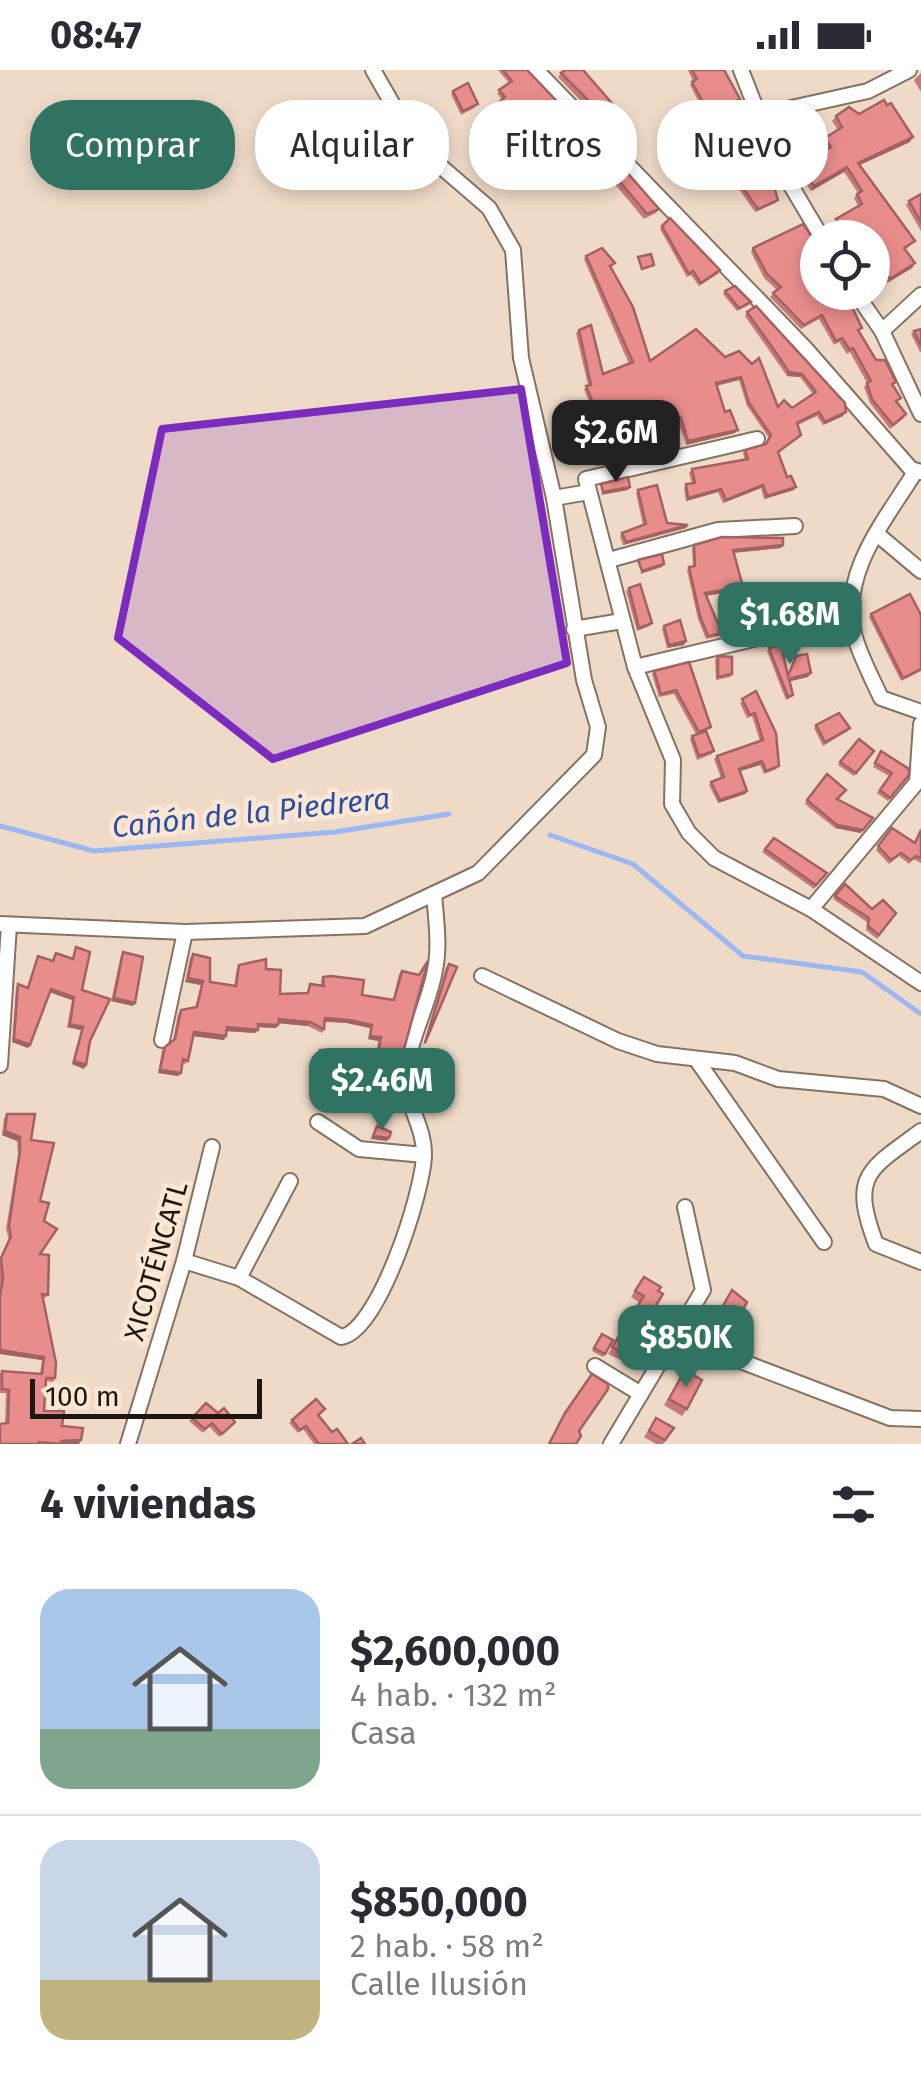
<!DOCTYPE html>
<html lang="es">
<head>
<meta charset="utf-8">
<style>
  :root { --surface:#fff; --page:#f7f7f7; --text:#2b2b33; --muted:#7c7c81; --line:#e1e1e2; --accent:#317363 }
  body { margin:0; font-family:"Fira Sans",sans-serif; background:var(--page); color:var(--text); height:100vh; display:flex; flex-direction:column; font-size:38px; white-space:nowrap }
  * { box-sizing:border-box; margin:0 }
  p { font-size:32px; color:var(--muted) }
  .icon { flex:none; width:55px; height:55px; fill:none; stroke:currentColor; stroke-width:2; stroke-linecap:round; stroke-linejoin:round }
  .map { position:relative; height:1374px; overflow:hidden }
  .details { display:flex; flex-direction:column; background:var(--surface); flex:1 }
  .details>* { flex:none }
  .top-card { position:absolute; left:30px; top:30px; width:862px; height:90px; display:flex; gap:20px }
  .fabs { position:absolute; left:800px; top:150px; display:grid; gap:20px }
  .fabs a { display:grid; place-items:center; width:90px; height:90px; border-radius:50%; background:var(--surface); box-shadow:0 5px 15px #0003; font-size:50px }
  .scale { position:absolute; left:30px; bottom:25px; width:232px; box-sizing:border-box; padding-left:10px; border:5px solid #1e1610; border-top:0; font-size:28px; line-height:35px; white-space:nowrap; color:#1e1610; -webkit-text-stroke:8px #fce7d5; paint-order:stroke }
  .price { position:absolute; translate:-50% -85px; padding:0 22px; border-radius:20px; background:var(--accent); color:#fff; font-size:32px; line-height:65px; filter:drop-shadow(0 2px 5px #0008) }
  .price::after { content:''; position:absolute; left:50%; top:60px; width:30px; height:22px; margin-left:-15px; background:inherit; clip-path:polygon(0 0,100% 0,50% 100%) }
  .price.active { background:#222; color:#fff }
  ul { padding:0; list-style:none }
  li { display:flex; align-items:center; gap:30px; height:250px; padding:0 40px }
  li+li { border-top:2px solid var(--line) }
  li span { display:grid; place-items:center; flex:none; width:280px; height:200px; border-radius:30px; color:#555 }
  li>.icon { margin-inline-start:auto }
  span .icon { width:120px; height:120px; fill:#fffc; stroke-width:1 }
  li b { font-size:42px }
  h2 { display:flex; justify-content:space-between; align-items:center; height:120px; padding:0 40px; font-size:42px }
  .chip { padding:0 35px; border-radius:40px; background:var(--surface); box-shadow:0 5px 15px #0003; font-size:35px; line-height:90px }
  .chip.active { background:var(--accent); color:#fff }
  .status { display:flex; justify-content:space-between; align-items:center; height:70px; padding:0 50px; background:var(--surface); direction:ltr }
  .status svg { height:28px; fill:currentColor }
  .map>svg:first-child { display:block }
  .lines { fill:none; stroke-linecap:round; stroke-linejoin:round }
  .stream { stroke:#9bb8f3; stroke-width:5 }
  .street-casing { stroke:#857362; stroke-width:18 }
  .street { stroke:#fff; stroke-width:14 }
  .wall { fill:#c87878 }
  .shaded-wall { fill:#a36262 }
  .building { fill:#e98c8c; stroke:#a36262; stroke-width:2.5 }
  .marked { fill:#7b2cbf; fill-opacity:0.2; stroke:#7b2cbf; stroke-width:8; stroke-linejoin:round }
  .labels { text-anchor:middle; dominant-baseline:central; stroke-width:9; stroke-linejoin:round; paint-order:stroke }
  .street-label { font-size:28px; fill:#1e1610; stroke:#fce7d5 }
  .water-label { font-size:30px; font-style:italic; fill:#2a4fa3; stroke:#fce7d5 }
</style>
</head>
<body>
<div class="status"><b>08:47</b><svg viewBox="0 0 49 12"><path d="M0 12V9h3v3zM5 12V6h3v6zM10 12V3h3v9zM15 12V0h3v12zM26 1h20v11H26zM47 4h2v5h-2z"/></svg></div>
<div class="map">
<svg width="921" height="1374" viewBox="0 0 921 1374">
  <rect width="100%" height="100%" fill="#efdac8"/>
  <g class="lines">
    <g class="stream">
      <path d="M0,756L94,781L335,762L449,744"/>
      <path d="M550,765L633,794L743,886L862,902L921,944"/>
    </g>
    <defs>
      <g id="street">
        <path d="M536,0L805,278L911,399L921,402"/>
        <path d="M741,0L777,92L822,168"/>
        <path d="M760,45L868,21L909,0"/>
        <path d="M855,222L882,261L921,344"/>
        <path d="M882,261L921,225"/>
        <path d="M757,369L586,409L635,597L673,690L672,734L689,763L714,788L811,839L921,913"/>
        <path d="M915,402C885,451 840,502 854,564C860,586 872,608 881,628L921,642"/>
        <path d="M554,428L589,422"/>
        <path d="M877,464L921,501"/>
        <path d="M609,490L718,460L795,456"/>
        <path d="M574,559L622,551"/>
        <path d="M635,597L783,562"/>
        <path d="M811,839L917,712L921,654"/>
        <path d="M0,854L185,862L365,856L478,803L594,685L598,657L584,610L554,428L521,288L513,180L489,138L416,75L373,0"/>
        <path d="M482,906L618,971L657,984L735,993L778,1009L884,1019L921,1036"/>
        <path d="M162,970L185,862"/>
        <path d="M696,989L824,1172"/>
        <path d="M0,995L9,855"/>
        <path d="M318,1052L359,1079L424,1085"/>
        <path d="M921,1061C868,1100 850,1105 876,1174L921,1192"/>
        <path d="M184,1191L239,1208L341,1267C379,1261 423,1122 424,1085C425,1057 404,1032 406,1004C409,969 429,935 435,900C440,876 436,849 434,824"/>
        <path d="M239,1208L290,1111"/>
        <path d="M738,1290L890,1348L921,1349"/>
        <path d="M595,1296L641,1324"/>
        <path d="M128,1374L184,1191L212,1077"/>
        <path d="M611,1374L703,1220L685,1137"/>
      </g>
    </defs>
    <use href="#street" class="street-casing"/>
    <use href="#street" class="street"/>
  </g>
  <g class="wall">
    <path d="M498,0H527L591,72L565,96L549,79L561,63L543,43L509,71L503,64L487,76L479,64L492,52L486,45L502,30L497,23L509,13Z"/>
    <path d="M688,0H724L740,29L733,35L746,73L778,130L775,133L755,142L711,79L713,76L722,72L709,48L694,57L688,46L701,36L690,15L693,11Z"/>
    <path d="M561,3L613,44L602,53L558,7Z"/>
    <path d="M921,3V22L914,10Z"/>
    <path d="M453,21L476,37L461,45L451,24Z"/>
    <path d="M859,44L910,72L860,95L915,171L905,180L915,193L912,198L887,213L880,202L872,208V168H843L833,153L836,149L858,136L854,128L858,123L844,102L811,121L797,101L800,96L826,80L822,73L825,68L838,60L832,51L836,46Z"/>
    <path d="M616,107L659,139L656,143L644,149L613,112Z"/>
    <path d="M921,124V161L906,135L909,131Z"/>
    <path d="M662,156L720,200L718,204L699,216L691,205L687,207L660,159Z"/>
    <path d="M753,178L859,262L893,316L897,332L904,348L890,359L870,333L864,317L867,313L850,282L847,284L839,272L834,275L819,249L801,259L770,227L777,220L764,208L751,182Z"/>
    <path d="M586,186L613,197L611,198L650,291L696,259L778,337L792,338L813,324L800,307L787,306L745,246L747,242L843,346L823,355L817,346L798,355L801,365L778,383L794,420L764,429L761,418L723,433L718,422L686,431L684,418L686,414L692,413L689,403L692,399L745,390L743,383L745,380L766,374L769,368L747,336L739,310L717,316L725,342L735,363L686,375L678,352L646,364L636,342L618,349L631,388L596,396L575,343L578,340L591,336L584,319L588,315L576,263L579,260L603,304L629,294L584,189Z"/>
    <path d="M725,221L751,232L749,235L737,241L723,224Z"/>
    <path d="M921,259V282H920L911,264L914,261Z"/>
    <path d="M638,420L667,453L688,455L686,458L623,475L620,466L622,463L643,455L636,423Z"/>
    <path d="M694,475L781,478L733,483L743,517L741,520L706,526L720,566L706,569L698,549L687,500L689,497L693,496L692,478Z"/>
    <path d="M629,518L652,553L650,556L637,561L626,521Z"/>
    <path d="M752,528L772,543L760,556L742,541Z"/>
    <path d="M871,544L921,601L901,611L869,547Z"/>
    <path d="M664,556L686,571L684,575L667,578L662,559Z"/>
    <path d="M769,578L788,605L796,586L811,603L808,607L790,611V628L786,630L767,581Z"/>
    <path d="M718,586L732,604L730,607L716,610L715,589Z"/>
    <path d="M689,592L711,657L706,661L712,684L697,690L690,669L692,666L696,664L674,624L659,627L652,604L654,601Z"/>
    <path d="M756,621L777,699L764,704L760,695L740,701L747,721L745,724L718,733L709,715L711,712L721,708L714,689L717,686L760,671L752,646L747,648L740,633Z"/>
    <path d="M816,655L848,661L823,676L814,658Z"/>
    <path d="M859,669L874,681L854,706L838,695Z"/>
    <path d="M881,681L909,705L888,731L877,723L889,706L873,697Z"/>
    <path d="M838,729L873,748L861,763L835,758L805,734L807,730Z"/>
    <path d="M892,758L915,773L921,758V793L913,789L909,794L899,786L889,794L876,780Z"/>
    <path d="M774,768L827,803L814,819L762,782Z"/>
    <path d="M845,814L872,839L896,843L877,869L866,860L867,852L833,829Z"/>
    <path d="M76,877L90,971L84,999L72,994L81,960L67,957L72,930L50,922L28,978L12,972L16,917L18,914L27,918L38,886L52,891L56,883L72,889Z"/>
    <path d="M123,882L133,936L111,931L121,885Z"/>
    <path d="M193,884L210,912L234,916L237,898L239,895L266,899L280,924L307,923L310,914L321,916V910L323,907L362,925L393,929L399,904L402,901L398,1001L395,1005L383,1003L379,1035L339,1033L342,999L318,998V983L320,980L337,984L374,999L378,971L368,969L370,958L347,953L325,952L324,959L322,963L308,956L278,953L276,958L258,957L255,963L227,961L224,970L193,966L186,994L182,993L181,1003L178,1006L158,1003L162,980L173,970L178,944L181,940L195,937L201,915L185,912L190,888Z"/>
    <path d="M449,894L425,973L423,976L446,897Z"/>
    <path d="M7,1044L31,1070L44,1151L40,1184L48,1225L45,1228H42L55,1308L53,1312L46,1311L44,1341L81,1370L79,1374H0L5,1353L6,1323H0V1304L2,1301L40,1304L42,1290L0,1284V1189L9,1170L6,1159L18,1085L17,1071L2,1065L4,1048Z"/>
    <path d="M644,1207L658,1221L647,1250L644,1269L649,1272L633,1296L608,1284L640,1233L631,1227Z"/>
    <path d="M728,1226L733,1258L728,1264L712,1254Z"/>
    <path d="M602,1264L613,1270L603,1287L592,1281Z"/>
    <path d="M685,1300L687,1339L682,1346L664,1335Z"/>
    <path d="M206,1333L233,1355L219,1367L209,1356L203,1363L189,1351Z"/>
    <path d="M325,1339L319,1346L332,1362L348,1374H314L303,1359L298,1363L289,1353L292,1350Z"/>
    <path d="M656,1348L674,1358L663,1374H656L644,1367Z"/>
  </g>
  <g class="shaded-wall">
    <path d="M913,67L910,72L855,97L858,93Z"/>
    <path d="M847,97L844,102L811,121L814,116Z"/>
    <path d="M778,130L775,133L755,142L758,139Z"/>
    <path d="M915,193L912,198L887,213L890,209Z"/>
    <path d="M789,302L802,304L800,307L787,306Z"/>
    <path d="M741,307L739,310L713,316L716,313Z"/>
    <path d="M639,339L636,342L615,350L617,347Z"/>
    <path d="M846,342L843,346L823,355L825,352Z"/>
    <path d="M681,348L678,352L646,364L649,360Z"/>
    <path d="M738,360L735,363L686,375L688,371Z"/>
    <path d="M633,384L631,388L596,396L598,392Z"/>
    <path d="M763,415L761,418L723,433L726,430Z"/>
    <path d="M630,417L628,420L601,425L603,422Z"/>
    <path d="M796,417L794,420L764,429L767,426Z"/>
    <path d="M721,419L718,422L686,431L688,428Z"/>
    <path d="M688,455L686,458L623,475L626,472Z"/>
    <path d="M783,475L781,478L730,483L733,480Z"/>
    <path d="M664,494L662,497L640,504L642,501Z"/>
    <path d="M743,517L741,520L703,526L705,523Z"/>
    <path d="M686,571L684,575L667,578L669,575Z"/>
    <path d="M811,603L808,607L787,612L789,609Z"/>
    <path d="M762,691L760,695L737,702L739,699Z"/>
    <path d="M747,721L745,724L718,733L720,730Z"/>
    <path d="M837,755L863,760L861,763L835,758Z"/>
    <path d="M188,908L203,911L201,915L185,912Z"/>
    <path d="M51,919L74,927L72,930L49,922Z"/>
    <path d="M114,928L135,933L133,936L111,931Z"/>
    <path d="M325,948L349,950L372,955L370,958L347,953L323,951Z"/>
    <path d="M279,949L310,952L308,956L276,953Z"/>
    <path d="M70,954L83,957L81,960L67,957Z"/>
    <path d="M258,954L278,955L276,958L256,957Z"/>
    <path d="M227,957L258,960L255,963L225,961Z"/>
    <path d="M194,962L226,966L224,970L192,966Z"/>
    <path d="M370,966L381,967L378,971L368,969Z"/>
    <path d="M14,969L30,975L28,978L12,972Z"/>
    <path d="M74,991L86,995L84,999L72,994Z"/>
    <path d="M320,995L345,996L342,999L318,998Z"/>
    <path d="M376,998L398,1001L395,1005L374,1001Z"/>
    <path d="M160,1000L181,1003L178,1006L158,1003Z"/>
    <path d="M341,1029L381,1032L379,1035L339,1033Z"/>
    <path d="M5,1061L20,1067L17,1071L2,1065Z"/>
    <path d="M373,1066L389,1068L387,1071L370,1069Z"/>
    <path d="M0,1280L44,1287L42,1290L0,1284Z"/>
    <path d="M81,1370L79,1374H58L61,1371Z"/>
  </g>
  <g class="building">
    <path d="M503,0H527L593,69L567,92L551,76L563,59L545,40L511,68L505,61L490,73L481,60L495,50L488,42L505,27L499,20L512,11Z"/>
    <path d="M565,0H583L617,39L606,48L561,3Z"/>
    <path d="M692,0H724L740,29L732,33L749,70L746,72L767,108L771,106L778,130L758,139L713,76L725,71L711,44L697,54L690,43L704,34L692,12L697,9Z"/>
    <path d="M468,13L478,34L463,41L453,21Z"/>
    <path d="M884,30L887,35L891,33L913,67L858,93L915,171L904,178L915,193L890,209L883,198L875,204L872,200V168H854L853,165L849,168L836,149L862,134L857,124L862,121L847,97L814,116L800,96L831,77L825,68L842,57L836,46L849,37L859,44Z"/>
    <path d="M625,100L659,139L647,144L616,107Z"/>
    <path d="M921,124V152L909,131Z"/>
    <path d="M670,148L720,200L701,213L693,201L689,204L662,156Z"/>
    <path d="M803,154L818,176V222H845L862,258L858,260L876,290H885L896,312L892,314L901,328L896,331L906,344L893,355L872,329L867,313L871,311L853,278L850,280L842,268L836,271L822,245L804,255L773,223L781,217L767,204L753,178Z"/>
    <path d="M602,178L615,193L610,196L633,237L650,291L696,259L725,287L739,281L752,294L759,288L778,337L784,330L792,338L816,322L802,304L789,302L772,277L747,242L756,236L845,333L846,342L825,352L819,342L797,353L801,365L778,382L787,407L791,406L796,417L767,426L763,415L726,430L721,419L688,428L686,414L695,413L692,399L748,389L745,380L766,374L771,365L749,333L741,307L716,313L725,342L730,340L738,360L688,371L681,348L649,360L639,339L617,347L624,371L628,369L633,384L598,392L578,340L594,335L586,316L591,315L579,260L591,255L603,304L633,292L586,186Z"/>
    <path d="M651,184L654,195L642,199L638,187Z"/>
    <path d="M735,216L751,232L739,238L725,221Z"/>
    <path d="M921,259V276L914,261Z"/>
    <path d="M628,407L630,417L603,422L601,414Z"/>
    <path d="M657,415L667,453L688,455L626,472L622,463L646,454L638,420Z"/>
    <path d="M722,467L783,468V475L733,480L743,517L705,523L722,563L708,566L700,546L689,497L695,496L694,475Z"/>
    <path d="M662,484L664,494L642,501L638,490Z"/>
    <path d="M640,514L652,553L639,558L629,518Z"/>
    <path d="M910,524L921,545V599L903,608L871,544Z"/>
    <path d="M752,528L772,543L762,553L744,538Z"/>
    <path d="M680,550L686,571L669,575L664,556Z"/>
    <path d="M781,575L788,606L796,586L807,584L811,603L789,609L793,625L788,627L769,578Z"/>
    <path d="M718,586L732,587V604L718,607Z"/>
    <path d="M689,592L711,657L699,662L676,620L661,624L654,601Z"/>
    <path d="M756,621L776,663L779,696L766,701L762,691L739,699L747,721L720,730L711,712L724,707L717,686L763,670L755,643L750,645L742,629Z"/>
    <path d="M839,643L850,658L825,672L816,655Z"/>
    <path d="M706,661L714,681L699,686L692,666Z"/>
    <path d="M859,669L874,681L856,703L840,692Z"/>
    <path d="M881,681L909,699V705L890,728L880,720L892,703L875,693Z"/>
    <path d="M827,704L846,720L837,729L873,748L863,760L837,755L807,730Z"/>
    <path d="M892,758L915,773L921,760V788L916,786L911,790L901,783L891,790L878,776Z"/>
    <path d="M774,768L827,803L816,815L765,779Z"/>
    <path d="M845,814L872,839L883,830L896,843L879,865L868,856L869,848L835,826Z"/>
    <path d="M76,877L90,882L82,920L110,929L90,971L86,995L74,991L83,957L70,954L74,927L51,919L30,975L14,969L18,914L28,918L38,886L53,891L56,883L73,889Z"/>
    <path d="M123,882L143,887L135,933L114,928Z"/>
    <path d="M193,884L210,888V912L236,916L239,895L266,889V899L281,900L280,924L308,923L310,914L324,916L323,907L331,906L364,910L362,925L394,930L402,901L419,905L428,891L398,1001L376,998L381,967L370,966L372,955L349,950L325,948L324,959L310,952L279,949L278,955L258,954V960L227,957L226,966L194,962L188,991L183,989L181,1003L160,1000L165,977L175,969L181,940L197,937L203,911L188,908Z"/>
    <path d="M449,894L457,897L425,973Z"/>
    <path d="M320,980H338L337,984L366,989L365,996L383,1001L381,1032L341,1029L345,996L320,995Z"/>
    <path d="M7,1044H35L31,1070L54,1073L40,1131L49,1133L44,1151L57,1159L40,1184L49,1185L48,1225L42,1224L56,1293L55,1308H46L44,1341H64L62,1356L83,1358L81,1370L61,1371L60,1374L39,1372V1374H0V1354L8,1353L9,1320L2,1319V1301L42,1304L44,1287L0,1280V1226L3,1209L1,1188L11,1166L9,1156L20,1081V1067L5,1061Z"/>
    <path d="M377,1056L391,1062L389,1068L373,1066Z"/>
    <path d="M644,1207L661,1217L658,1221L663,1224L647,1250L650,1256L644,1269L649,1272L637,1290L612,1277L644,1226L635,1221Z"/>
    <path d="M732,1220L747,1232L733,1258L716,1248Z"/>
    <path d="M602,1264L613,1270L605,1284L594,1278Z"/>
    <path d="M685,1300L702,1310L687,1339L669,1329Z"/>
    <path d="M592,1304L608,1314V1319L579,1361L581,1366L576,1374H549L565,1343Z"/>
    <path d="M316,1329L325,1339L318,1345L332,1362L337,1359L348,1374H319L306,1356L300,1360L292,1350Z"/>
    <path d="M206,1333L218,1343L224,1338L235,1352L222,1364L212,1353L205,1359L192,1348Z"/>
    <path d="M656,1348L674,1358L665,1370L649,1361Z"/>
    <path d="M361,1368L365,1374H352Z"/>
  </g>
  <path class="marked" d="M521,319L567,593L273,689L118,568L162,359Z"/>
  <g class="labels">
    <g class="street-label">
      <text transform="translate(156 1191) rotate(-74)">XICOTÉNCATL</text>
    </g>
    <g class="water-label">
      <text transform="translate(251 743) rotate(-6)">Cañón de la Piedrera</text>
    </g>
  </g>
</svg>
<div class="fabs">
<a><svg class="icon" aria-label="locate" viewBox="0 0 24 24"><circle cx="12" cy="12" r="6"/><path d="M12 2v4M12 18v4M2 12h4M18 12h4"/></svg></a>
</div>
<div class="scale">100 m</div>
<b class="price active" style="left:616px;top:415px">$2.6M</b>
<b class="price" style="left:790px;top:597px">$1.68M</b>
<b class="price" style="left:382px;top:1063px">$2.46M</b>
<b class="price" style="left:686px;top:1320px">$850K</b>
<div class="top-card">
<a class="chip active">Comprar</a>
<a class="chip">Alquilar</a>
<a class="chip">Filtros</a>
<a class="chip">Nuevo</a>
</div>
</div>
<section class="details">
<h2>4 viviendas<svg class="icon" aria-label="filters" viewBox="0 0 24 24"><path d="M4 7h16M4 17h16"/><circle cx="9" cy="7" r="2"/><circle cx="15" cy="17" r="2"/></svg></h2>
<ul>
<li><span style="background:linear-gradient(#a9c7e8 70%,#7fa58c 0)"><svg class="icon" aria-label="home" viewBox="0 0 24 24"><path d="M3 11l9-7 9 7M6 9v11h12V9"/></svg></span><div><b>$2,600,000</b><p>4 hab. · 132 m²</p><p>Casa</p></div></li>
<li><span style="background:linear-gradient(#c9d6e8 70%,#c2b280 0)"><svg class="icon" aria-label="home" viewBox="0 0 24 24"><path d="M3 11l9-7 9 7M6 9v11h12V9"/></svg></span><div><b>$850,000</b><p>2 hab. · 58 m²</p><p>Calle Ilusión</p></div></li>
</ul>
</section>
</body>
</html>
